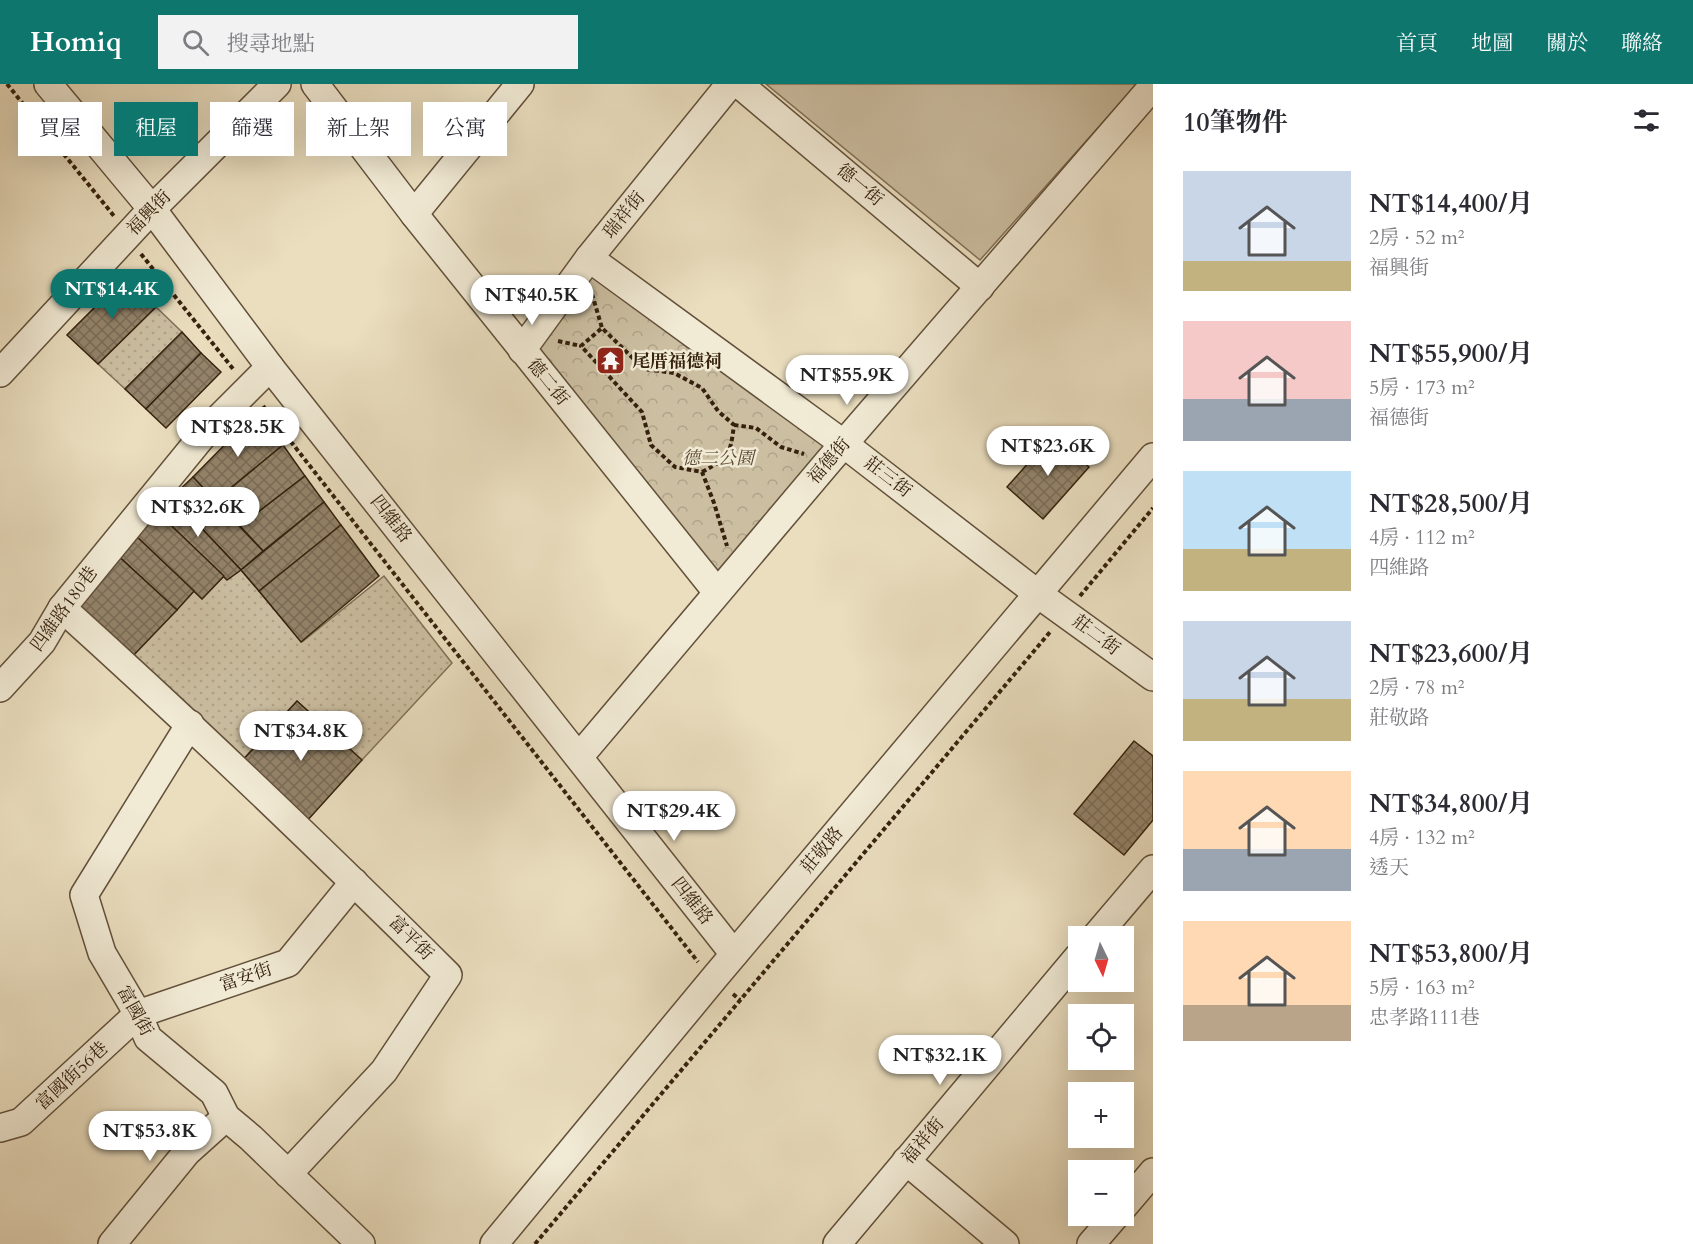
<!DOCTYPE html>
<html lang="zh-TW">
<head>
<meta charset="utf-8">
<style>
  :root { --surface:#fff; --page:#f2f2f3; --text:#2b2b33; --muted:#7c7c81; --accent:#0f766e }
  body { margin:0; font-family:Cardo,"Noto Serif TC",serif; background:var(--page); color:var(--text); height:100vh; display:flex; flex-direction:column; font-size:22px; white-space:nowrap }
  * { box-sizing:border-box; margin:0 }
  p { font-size:20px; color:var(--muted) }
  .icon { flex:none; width:33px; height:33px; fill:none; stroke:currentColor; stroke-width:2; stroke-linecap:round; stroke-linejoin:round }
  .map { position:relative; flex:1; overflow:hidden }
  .drawer { display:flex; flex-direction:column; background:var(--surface); width:540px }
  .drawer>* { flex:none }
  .hud { position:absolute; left:18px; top:18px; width:570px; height:54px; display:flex; gap:12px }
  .needle { width:39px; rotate:175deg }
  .fabs { position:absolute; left:1068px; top:842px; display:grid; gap:12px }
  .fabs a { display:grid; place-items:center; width:66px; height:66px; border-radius:0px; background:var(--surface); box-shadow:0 6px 24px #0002; font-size:30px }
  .price { position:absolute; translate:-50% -51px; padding:0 14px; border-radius:21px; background:#fff; color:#222; font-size:20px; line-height:39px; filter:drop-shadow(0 2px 3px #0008) }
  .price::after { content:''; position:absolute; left:50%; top:36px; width:18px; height:14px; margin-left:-9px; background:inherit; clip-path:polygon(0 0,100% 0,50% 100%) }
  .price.current { background:var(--accent); color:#fff }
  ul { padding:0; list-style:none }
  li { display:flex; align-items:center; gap:18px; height:150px; padding:0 30px }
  li span { display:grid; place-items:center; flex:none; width:168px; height:120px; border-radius:0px; color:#555 }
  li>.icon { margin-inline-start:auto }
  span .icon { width:72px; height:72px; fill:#fffc; stroke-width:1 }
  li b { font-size:26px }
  h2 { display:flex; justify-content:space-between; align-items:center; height:72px; padding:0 30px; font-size:26px }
  .pill { padding:0 21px; border-radius:0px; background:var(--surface); box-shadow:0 6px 24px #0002; font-size:21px; line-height:54px }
  .pill.current { background:var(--accent); color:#fff }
  header { display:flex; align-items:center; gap:36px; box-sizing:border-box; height:84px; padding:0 30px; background:var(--accent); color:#fff }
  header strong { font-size:28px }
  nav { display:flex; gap:33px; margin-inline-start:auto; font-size:21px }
  .search { width:420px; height:54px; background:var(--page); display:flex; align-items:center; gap:15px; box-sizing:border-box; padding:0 21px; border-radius:0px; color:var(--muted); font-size:22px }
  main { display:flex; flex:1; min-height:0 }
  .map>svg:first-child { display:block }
  .grass { fill:url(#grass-dots); stroke:#807057; stroke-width:1.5 }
  .park { fill:url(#park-crowns); stroke:#807057; stroke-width:1.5 }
  .garden { fill:#cbbea1; stroke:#807057; stroke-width:1.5 }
  .building { fill:url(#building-cross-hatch); stroke:#35210d; stroke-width:1.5 }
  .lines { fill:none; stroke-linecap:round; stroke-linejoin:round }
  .minor-casing { stroke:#62503a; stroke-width:30 }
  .path { stroke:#35210d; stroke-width:4; stroke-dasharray:4.5 3; stroke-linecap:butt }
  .minor { stroke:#f1ead5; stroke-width:27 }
  .labels { text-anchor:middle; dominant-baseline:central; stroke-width:5; stroke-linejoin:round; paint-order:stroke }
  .street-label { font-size:18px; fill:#35210d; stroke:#f1ead5 }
  .poi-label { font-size:18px; font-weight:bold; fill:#35210d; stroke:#f1ead5; text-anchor:start }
  .park-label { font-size:18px; font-style:italic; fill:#5a4832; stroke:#f1ead5 }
</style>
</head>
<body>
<header>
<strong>Homiq</strong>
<div class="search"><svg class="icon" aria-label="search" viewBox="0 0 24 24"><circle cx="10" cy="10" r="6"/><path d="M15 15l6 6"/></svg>搜尋地點</div>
<nav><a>首頁</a><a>地圖</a><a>關於</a><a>聯絡</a></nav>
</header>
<main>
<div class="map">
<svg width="1153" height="1160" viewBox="0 0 1153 1160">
  <defs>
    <pattern id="grass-dots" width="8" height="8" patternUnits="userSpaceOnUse" patternTransform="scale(1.5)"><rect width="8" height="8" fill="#cbbea1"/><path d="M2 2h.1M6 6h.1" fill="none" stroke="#afa389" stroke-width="1.8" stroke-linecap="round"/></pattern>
    <pattern id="park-crowns" width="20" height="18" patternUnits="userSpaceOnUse" patternTransform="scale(1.5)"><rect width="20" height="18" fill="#cbbea1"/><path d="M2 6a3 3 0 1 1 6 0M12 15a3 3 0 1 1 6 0" fill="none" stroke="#afa389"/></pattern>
    <pattern id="building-cross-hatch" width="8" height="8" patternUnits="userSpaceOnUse" patternTransform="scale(1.5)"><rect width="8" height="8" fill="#93836a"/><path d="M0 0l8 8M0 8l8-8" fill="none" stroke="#796b56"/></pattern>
  </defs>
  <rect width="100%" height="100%" fill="#eadebf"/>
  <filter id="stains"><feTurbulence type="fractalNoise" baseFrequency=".00333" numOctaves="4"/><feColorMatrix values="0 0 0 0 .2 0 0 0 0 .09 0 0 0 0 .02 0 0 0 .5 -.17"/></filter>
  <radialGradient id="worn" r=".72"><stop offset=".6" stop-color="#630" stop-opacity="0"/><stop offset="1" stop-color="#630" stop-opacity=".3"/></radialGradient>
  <g class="grass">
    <path d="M156,223L182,248L125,305L98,280Z"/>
    <path d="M241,486L302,558L384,492L452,579L362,676L297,617L240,679L129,576L194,507L202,515L224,492Z"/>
  </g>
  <path class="park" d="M590,186L831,362L716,496L533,266Z"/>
  <path class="garden" d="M766,0H1137L980,176Z"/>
  <g class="building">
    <path d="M127,191L156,223L98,280L67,251Z"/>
    <path d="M182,248L201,269L146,325L125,305Z"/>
    <path d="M201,269L221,288L166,344L146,325Z"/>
    <path d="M256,329L283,361L215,417L193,393Z"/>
    <path d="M1053,351L1089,383L1043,435L1007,403Z"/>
    <path d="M283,361L305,392L240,442L215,417Z"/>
    <path d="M305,392L324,418L263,467L240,442Z"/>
    <path d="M193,393L263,467L241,486L172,413Z"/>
    <path d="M172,413L241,486L227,496L156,427Z"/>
    <path d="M324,418L341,441L259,507L241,486Z"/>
    <path d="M156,427L224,492L202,515L134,450Z"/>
    <path d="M341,441L379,492L301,558L259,507Z"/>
    <path d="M134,450L194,507L177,526L115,469Z"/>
    <path d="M115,469L177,526L129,576L69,522Z"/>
    <path d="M297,617L362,676L306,738L240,679Z"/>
    <path d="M1134,657L1153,672V736L1124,771L1074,730Z"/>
  </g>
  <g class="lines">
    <defs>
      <g id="minor">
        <path d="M48,0L152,125L270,283L734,870"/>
        <path d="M315,0L414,130L717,508"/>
        <path d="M739,0L980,203"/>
        <path d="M414,130L520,0"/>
        <path d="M589,174L844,360L1038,510L1153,593"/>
        <path d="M522,266L589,174L730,0"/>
        <path d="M0,289L152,125L277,0"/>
        <path d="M62,524C194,643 322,766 448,891L384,987L288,1090"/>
        <path d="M0,604L42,558L62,524L209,344L270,283"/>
        <path d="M190,640L84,811L102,869L138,930L148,954L214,1009L226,1033L251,1054L361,1160"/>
        <path d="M579,673L828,378L1153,2"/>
        <path d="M1096,852L1153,785"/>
        <path d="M0,1044L21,1038L138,930L288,879L354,798"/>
        <path d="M906,1077L1005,1160"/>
        <path d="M1124,1122L1153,1088"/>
        <path d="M112,1160L187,1068L226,1033"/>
        <path d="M494,1160L715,893L1153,373"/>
        <path d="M837,1160L1078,873"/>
        <path d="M1091,1160L1116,1131"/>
      </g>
    </defs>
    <use href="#minor" class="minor-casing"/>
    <g class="path">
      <path d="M7,0L114,132"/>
      <path d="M141,170L234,286"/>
      <path d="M592,210L602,244"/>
      <path d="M558,257L581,262"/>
      <path d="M263,322L698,878"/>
      <path d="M734,341L756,344L781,363L804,370"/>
      <path d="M702,388C730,373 730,371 734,341L718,327L702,304L674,289L644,285L602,244L581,262L642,328L651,361L675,383L702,388L714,419L727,462"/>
      <path d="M1080,512L1153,424"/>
      <path d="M733,910L740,916"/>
      <path d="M535,1160L1050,548"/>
    </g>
    <use href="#minor" class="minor"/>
  </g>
  <defs>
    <symbol id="temple-square" viewBox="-11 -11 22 22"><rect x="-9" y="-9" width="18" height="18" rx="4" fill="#8f2418" stroke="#f1ead5"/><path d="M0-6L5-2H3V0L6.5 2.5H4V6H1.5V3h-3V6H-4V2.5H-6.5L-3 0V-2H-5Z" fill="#fff"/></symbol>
  </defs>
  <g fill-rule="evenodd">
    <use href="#temple-square" x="594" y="260" width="33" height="33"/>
  </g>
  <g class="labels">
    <g class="street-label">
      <text transform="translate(860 101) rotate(40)">德一街</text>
      <text transform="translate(149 129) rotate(-46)">福興街</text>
      <text transform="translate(624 131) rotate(-51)">瑞祥街</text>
      <text transform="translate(548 298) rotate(51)">德二街</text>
      <text transform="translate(829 377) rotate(-49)">福德街</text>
      <text transform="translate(888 393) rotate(38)">莊三街</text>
      <text transform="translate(391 435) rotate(52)">四維路</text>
      <text transform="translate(64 525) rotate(-54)">四維路180巷</text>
      <text transform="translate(1096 551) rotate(37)">莊二街</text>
      <text transform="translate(822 766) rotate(-50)">莊敬路</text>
      <text transform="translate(692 817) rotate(52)">四維路</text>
      <text transform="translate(411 854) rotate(45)">富平街</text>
      <text transform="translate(246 893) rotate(-19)">富安街</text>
      <text transform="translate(135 927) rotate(61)">富國街</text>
      <text transform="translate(72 992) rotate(-43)">富國街56巷</text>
      <text transform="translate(923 1057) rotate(-50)">福祥街</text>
    </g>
    <g class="poi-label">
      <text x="632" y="277">尾厝福德祠</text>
    </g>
    <g class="park-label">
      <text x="718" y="374">德二公園</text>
    </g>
  </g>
  <rect width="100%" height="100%" filter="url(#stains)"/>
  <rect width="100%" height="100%" fill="url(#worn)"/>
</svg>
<div class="fabs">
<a><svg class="needle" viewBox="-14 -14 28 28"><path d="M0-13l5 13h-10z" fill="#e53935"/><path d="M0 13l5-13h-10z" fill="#7c7c81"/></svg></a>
<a><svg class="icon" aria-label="locate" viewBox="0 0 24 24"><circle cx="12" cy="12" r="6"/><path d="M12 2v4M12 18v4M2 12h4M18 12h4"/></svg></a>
<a>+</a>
<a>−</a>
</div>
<b class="price current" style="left:112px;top:236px">NT$14.4K</b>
<b class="price" style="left:532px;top:242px">NT$40.5K</b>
<b class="price" style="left:847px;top:322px">NT$55.9K</b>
<b class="price" style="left:238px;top:374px">NT$28.5K</b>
<b class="price" style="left:1048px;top:393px">NT$23.6K</b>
<b class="price" style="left:198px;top:454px">NT$32.6K</b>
<b class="price" style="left:301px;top:678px">NT$34.8K</b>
<b class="price" style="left:674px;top:758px">NT$29.4K</b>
<b class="price" style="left:940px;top:1002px">NT$32.1K</b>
<b class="price" style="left:150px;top:1078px">NT$53.8K</b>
<div class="hud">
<a class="pill">買屋</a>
<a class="pill current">租屋</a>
<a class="pill">篩選</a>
<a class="pill">新上架</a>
<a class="pill">公寓</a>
</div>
</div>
<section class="drawer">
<h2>10筆物件<svg class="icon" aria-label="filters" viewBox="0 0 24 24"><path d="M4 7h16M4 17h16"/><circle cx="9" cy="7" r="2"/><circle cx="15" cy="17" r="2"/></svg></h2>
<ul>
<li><span style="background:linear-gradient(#c9d6e8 75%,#c2b280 0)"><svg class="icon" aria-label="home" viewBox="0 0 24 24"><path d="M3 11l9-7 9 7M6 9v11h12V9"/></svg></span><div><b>NT$14,400/月</b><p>2房 · 52 m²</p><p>福興街</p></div></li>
<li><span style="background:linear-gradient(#f6c9c9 65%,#9aa5b1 0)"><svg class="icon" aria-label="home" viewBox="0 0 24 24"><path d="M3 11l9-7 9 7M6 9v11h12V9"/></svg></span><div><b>NT$55,900/月</b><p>5房 · 173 m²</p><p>福德街</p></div></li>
<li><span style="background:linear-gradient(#bfe0f5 65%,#c2b280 0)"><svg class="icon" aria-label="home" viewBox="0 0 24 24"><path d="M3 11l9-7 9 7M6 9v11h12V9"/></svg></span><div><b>NT$28,500/月</b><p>4房 · 112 m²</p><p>四維路</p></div></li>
<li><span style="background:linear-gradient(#c9d6e8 65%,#c2b280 0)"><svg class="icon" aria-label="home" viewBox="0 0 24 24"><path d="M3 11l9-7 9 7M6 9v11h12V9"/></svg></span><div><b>NT$23,600/月</b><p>2房 · 78 m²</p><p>莊敬路</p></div></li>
<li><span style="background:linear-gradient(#ffd9b3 65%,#9aa5b1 0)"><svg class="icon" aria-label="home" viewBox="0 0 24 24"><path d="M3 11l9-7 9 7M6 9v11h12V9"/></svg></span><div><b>NT$34,800/月</b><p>4房 · 132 m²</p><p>透天</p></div></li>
<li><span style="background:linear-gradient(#ffd9b3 70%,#b9a48a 0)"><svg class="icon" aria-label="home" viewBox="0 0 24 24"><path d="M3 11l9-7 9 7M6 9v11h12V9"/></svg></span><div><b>NT$53,800/月</b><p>5房 · 163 m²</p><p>忠孝路111巷</p></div></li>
</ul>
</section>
</main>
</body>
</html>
